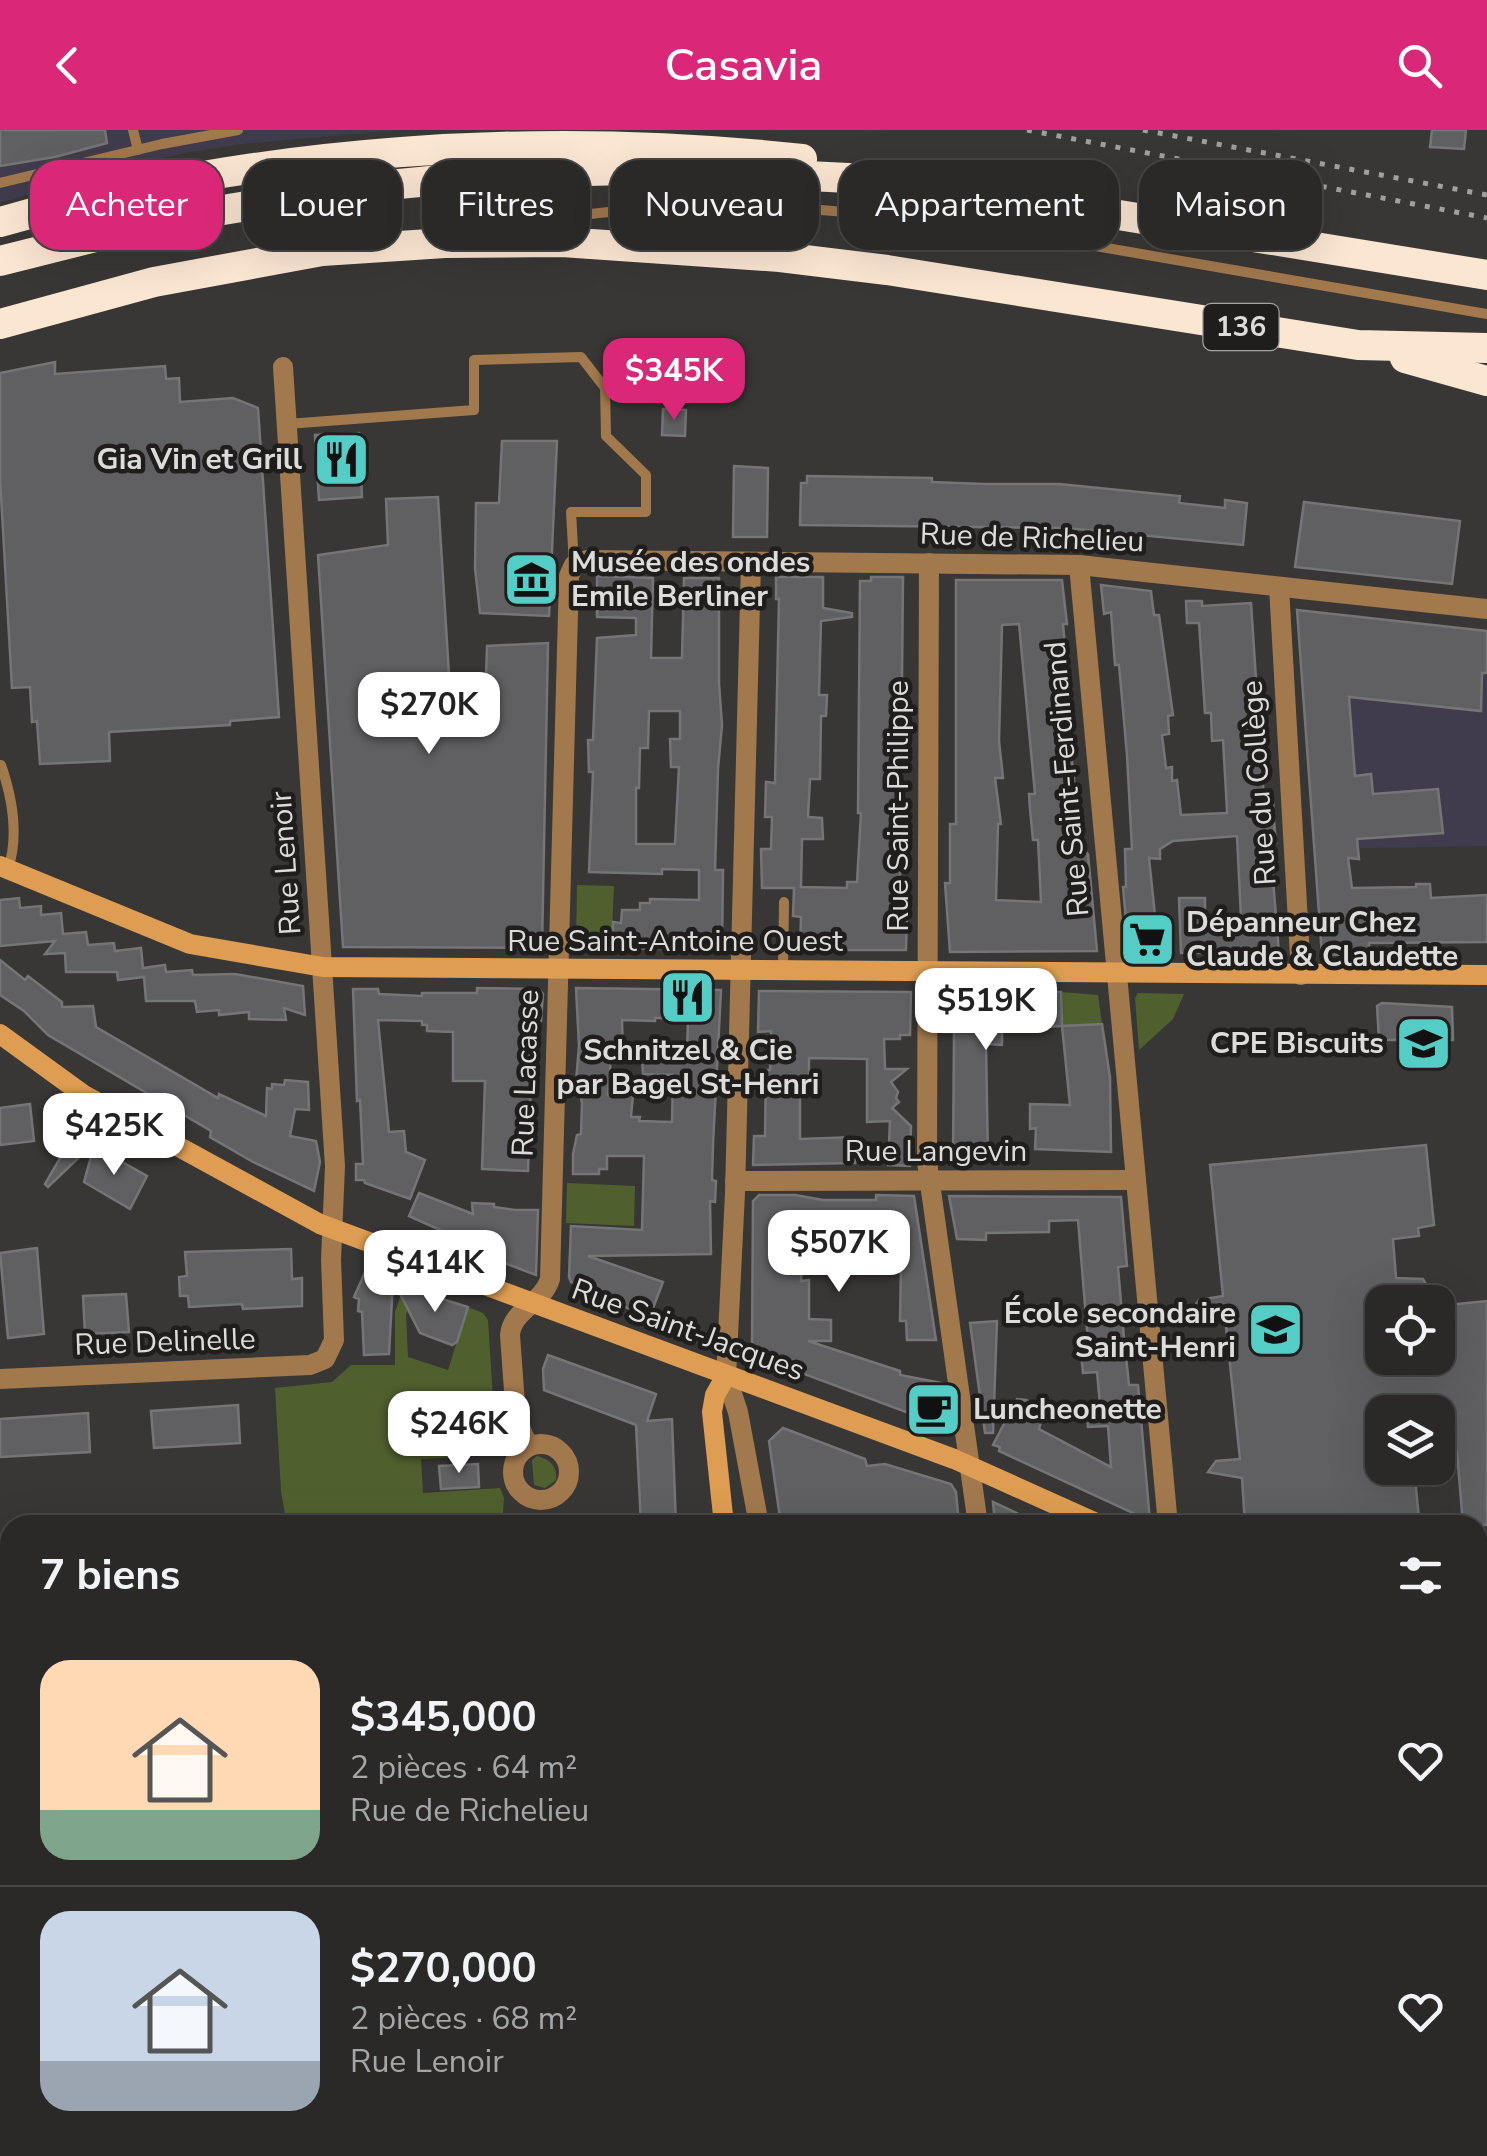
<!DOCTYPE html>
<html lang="fr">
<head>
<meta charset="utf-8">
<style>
  :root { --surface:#2a2928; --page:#363534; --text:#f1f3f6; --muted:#a5a6a8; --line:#464545; --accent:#db2777 }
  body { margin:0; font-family:"Nunito Sans",sans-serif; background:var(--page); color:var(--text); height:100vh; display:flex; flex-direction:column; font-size:38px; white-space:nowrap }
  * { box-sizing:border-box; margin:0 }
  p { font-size:32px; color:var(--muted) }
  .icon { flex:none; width:55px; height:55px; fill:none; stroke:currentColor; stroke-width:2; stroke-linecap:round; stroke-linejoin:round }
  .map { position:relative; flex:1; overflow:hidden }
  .side { position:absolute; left:0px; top:1385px; width:1488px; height:642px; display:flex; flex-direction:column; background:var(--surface); border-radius:30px 30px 0 0; box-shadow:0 10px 40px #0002,0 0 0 2px var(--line) }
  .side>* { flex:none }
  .hud { position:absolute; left:30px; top:30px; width:1428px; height:90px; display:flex; gap:20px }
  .tools { position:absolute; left:1365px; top:1155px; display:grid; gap:20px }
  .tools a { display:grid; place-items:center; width:90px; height:90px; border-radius:20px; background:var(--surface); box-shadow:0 10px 40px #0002,0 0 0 2px var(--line); font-size:50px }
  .price { position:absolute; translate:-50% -85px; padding:0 22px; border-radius:20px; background:#fff; color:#222; font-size:32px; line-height:65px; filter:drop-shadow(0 2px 5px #0008) }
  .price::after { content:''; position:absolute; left:50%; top:60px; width:30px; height:22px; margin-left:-15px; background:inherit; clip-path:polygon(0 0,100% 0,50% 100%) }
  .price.current { background:var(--accent); color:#fff }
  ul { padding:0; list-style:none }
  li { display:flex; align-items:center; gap:30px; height:250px; padding:0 40px }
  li+li { border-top:2px solid var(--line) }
  li span { display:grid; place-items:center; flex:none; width:280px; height:200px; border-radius:30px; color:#555 }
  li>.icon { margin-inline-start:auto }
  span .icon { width:120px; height:120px; fill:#fffc; stroke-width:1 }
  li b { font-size:42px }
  h2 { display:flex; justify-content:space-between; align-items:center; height:120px; padding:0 40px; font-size:42px }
  .tag { padding:0 35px; border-radius:30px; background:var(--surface); box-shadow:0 10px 40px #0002,0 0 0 2px var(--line); font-size:35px; line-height:90px }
  .tag.current { background:var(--accent); color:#fff }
  header { display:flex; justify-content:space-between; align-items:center; height:130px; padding:0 40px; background:var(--accent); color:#fff; font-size:45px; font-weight:600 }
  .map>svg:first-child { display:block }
  .industrial { fill:#403c4d }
  .green { fill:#4f602e }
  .building { fill:#605f62; stroke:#757477; stroke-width:2.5; fill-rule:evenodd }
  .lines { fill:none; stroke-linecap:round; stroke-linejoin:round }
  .lane { stroke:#a2794d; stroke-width:10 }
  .street { stroke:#a2794d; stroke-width:20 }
  .secondary { stroke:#de9d52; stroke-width:20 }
  .highway { stroke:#fbe6d2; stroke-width:30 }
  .rail { stroke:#a1a09e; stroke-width:5; stroke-dasharray:5 10; stroke-linecap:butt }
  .labels { text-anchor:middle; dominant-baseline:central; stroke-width:9; stroke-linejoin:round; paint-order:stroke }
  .shield { fill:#1f1e1d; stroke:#a4a3a1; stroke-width:2.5 }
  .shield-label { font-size:28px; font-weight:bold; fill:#dddcda }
  .poi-label { font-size:30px; font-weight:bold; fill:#dddcda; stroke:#1f1e1d; text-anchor:end }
  .street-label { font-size:30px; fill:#dddcda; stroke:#1f1e1d }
</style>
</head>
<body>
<header><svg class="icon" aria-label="back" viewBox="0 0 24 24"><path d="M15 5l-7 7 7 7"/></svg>Casavia<svg class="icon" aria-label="search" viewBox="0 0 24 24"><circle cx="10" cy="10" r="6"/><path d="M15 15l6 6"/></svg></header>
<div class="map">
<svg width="1487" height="2026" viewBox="0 0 1487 2026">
  <rect width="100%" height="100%" fill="#383735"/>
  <g class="industrial">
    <path d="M0,0H400L242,14L185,23L101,42L0,73Z"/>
    <path d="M1297,481L1487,501V716L1313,719Z"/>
  </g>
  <g class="green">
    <path d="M577,755L614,756L611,823H584L576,815Z"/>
    <path d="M1061,862L1098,865L1102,894L1061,896Z"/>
    <path d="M1138,863L1184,864L1173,889L1139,920L1135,868Z"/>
    <path d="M567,1053L635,1056L634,1096L566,1093Z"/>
    <path d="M405,1153L416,1158L406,1185L408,1227L448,1240L468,1177L483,1183L488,1190L493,1269L417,1270L418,1303L496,1301V1325L421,1329L423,1363L500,1358L504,1368L502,1395H287L281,1361L275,1258L332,1252L351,1235H395V1182Z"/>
    <path d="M537,1326C550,1330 557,1335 556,1350L545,1358L534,1355L532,1330Z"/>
    <path d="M1487,1694V1765L1478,1766V1704Z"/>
    <path d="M242,2018H415L416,2026H243Z"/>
  </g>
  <g class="building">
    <path d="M0,0H105L107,13L55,27L0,36Z"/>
    <path d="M1432,0H1466L1464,19L1430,17Z"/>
    <path d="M55,232V244L165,236L166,249L179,248L180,272L233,268L258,278L279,587L230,591V595L109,602L110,631L40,634L37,591L32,592L30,557L12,558L0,348V243Z"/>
    <path d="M663,279L686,280L685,306L662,305Z"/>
    <path d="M359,303L362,367L319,370L315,305Z"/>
    <path d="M502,311H557L549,486L480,483L475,438L476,373H499Z"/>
    <path d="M734,336L768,338L767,407H733Z"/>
    <path d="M807,346L932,348V352L984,354H1059L1180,366L1179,373L1225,378V370L1247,373L1243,415L1066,398L800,395L801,353H807Z"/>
    <path d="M438,367L451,577L485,578L487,516L548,513L542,818L343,817L318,425L388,415L386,369ZM411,561V598L383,599L381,562Z"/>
    <path d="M1304,372L1460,391L1452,454L1295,437Z"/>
    <path d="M597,446L653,448L651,528H682L684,448H719V553L722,595L718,639L715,740H723L722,820L612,818L613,792L621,793L622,780H640V773H650V769L699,770V740L662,739V744L589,742L593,642H589L588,610H593L597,508L636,505V488L597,487ZM649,581H680V609H670L671,637H679L675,714H636V658H639L640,618H648Z"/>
    <path d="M776,447H823V478L852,483V487L821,491L819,565H827L826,586H821L820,649H810L808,687L822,688L823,709H802L801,757L847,758V752H857L861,683H858L860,451H871V447H903L900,752V782H907L906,820H800L801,787L793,786L794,758H762L761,719H771L772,687H765L766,652L775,653L779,469H776Z"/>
    <path d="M956,450H1062L1067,494H1063L1072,590H1067L1074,648L1076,721H1085L1088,724L1097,821L950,822L945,753H950V694H956ZM1019,494L1035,664H1029L1030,679L1033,710H1038L1041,772L996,770L998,694H1001L995,648H1003L999,611L1002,495Z"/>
    <path d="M1101,455L1151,461L1154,485H1159L1173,585L1168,586L1169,604L1162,605L1166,638L1172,637V651L1177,650L1181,685L1227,683V680L1223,610L1212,611L1211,583H1205L1199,493H1187L1186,471H1202V476L1251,473L1264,670H1273L1274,691L1276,713H1270L1279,823H1181L1179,768H1205V791L1241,788L1237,706L1173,711L1160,719V729L1149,728L1159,824H1129L1123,757H1126L1125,719H1132L1127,625L1119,535H1115L1111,482L1104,484Z"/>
    <path d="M1297,480L1487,501V543H1482L1481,581L1349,567L1355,646L1371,644L1373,664L1438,659L1443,703L1357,709L1359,729L1348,728L1352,758L1416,757V754H1430L1431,768L1487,765V812L1369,813V824L1322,825Z"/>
    <path d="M19,768L20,778L41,776V785L61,783L63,804L86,802L88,815L114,813L115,821L141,818L143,838L165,835L166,842L192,840L193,845L235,844L303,856L305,885L284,878L286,890L249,889V882L219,885V880L197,882L195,871H146L144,847L118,850L117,842H66L65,823L45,824L55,811L0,816V770Z"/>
    <path d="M0,830L25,850L28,846L62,872V877L93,876L96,897L218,968L219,964L266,986L267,958L272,959V954L284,955L285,950L308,952L309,980L295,979L290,1006L316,1011L320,1032L314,1061L253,1032L210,1007L211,1001L48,905L24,881L0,865Z"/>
    <path d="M477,858L539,859L543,864L541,891H533L528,1041L482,1039L485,951H453V902L427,901V895H422V891L378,890L389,1002L404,1001L406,1022L425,1030L410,1069L365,1053L364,1050H356V1034H363L360,970L357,971L353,859H378L379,864L422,866V863H477Z"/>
    <path d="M576,858L721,860L713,1015L712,1050L716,1051L715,1072L710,1071L711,1124L588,1126L663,1152L650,1186L586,1163L588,1160L571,1152L569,1147L571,1096L642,1100L644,1026H607V1039H599V1044H573V1024L577,1005L581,1004L582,973L580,963H575L579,916ZM655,888H688L687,924H659V930H642L643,944L673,945L672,992L639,991L640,987H631L633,965H608L611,926L623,923L622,890L655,891Z"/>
    <path d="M759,861L911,862L910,905H900V909H884L885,939H907L891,952L898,962L896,968L899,972L892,978L911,996L910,1036L888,1035L890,991L867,992V929L809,928V962H800V1009L856,1007L855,1033L753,1035L754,1006H765L766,940H770L771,901L758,902Z"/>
    <path d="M982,862H1061L1062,896L1002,899V915L986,914L988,1031L953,1030L954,902H944L943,864Z"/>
    <path d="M1382,873L1452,877L1453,910H1379L1377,876Z"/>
    <path d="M1102,894L1110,947L1111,1022L1035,1019L1036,998L1030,999V974L1070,975L1062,896Z"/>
    <path d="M30,974L34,1011L0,1015V978Z"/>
    <path d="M74,1004L92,1015L48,1057L45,1054Z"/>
    <path d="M1426,1015L1434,1095L1418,1098L1419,1106L1393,1109L1396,1148L1423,1149L1428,1158L1425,1167L1382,1172V1228H1438V1176L1487,1171V1395H1463L1457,1322L1438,1329V1282H1382V1338H1414L1419,1388L1340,1395H1245L1242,1348L1208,1342L1216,1331L1240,1329L1225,1187H1203L1197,1185L1193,1178L1199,1170L1223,1166L1210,1035Z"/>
    <path d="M94,1016L147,1046L130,1079L84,1052Z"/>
    <path d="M419,1063L473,1084L472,1073L494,1074V1077L515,1080H538L536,1145L467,1119L469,1113L409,1086Z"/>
    <path d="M759,1065H795L823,1070H876V1065L914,1066L936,1210H907L906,1191H900L901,1137L887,1136V1124L878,1123L877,1101L834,1102V1108H803L801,1151L809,1150V1189L831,1190V1211H808L900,1241V1245L942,1253L949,1298L756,1226L752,1219L753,1071Z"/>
    <path d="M949,1066L1121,1067L1127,1136L1118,1137L1124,1208L1129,1255H1138L1150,1391L999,1321L1000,1317L993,1315L1017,1269L1026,1270L1045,1279L1039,1299L1111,1337L1108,1296L1088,1297L1087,1276L1100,1275L1097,1242L1083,1243L1080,1212H1088L1078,1090L1049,1091V1102L986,1103V1110L957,1109Z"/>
    <path d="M37,1118L44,1204L8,1208L0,1123Z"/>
    <path d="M291,1119L292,1149L302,1148V1176L243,1179L242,1174L189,1177L188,1166H180L179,1147L187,1146L185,1122Z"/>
    <path d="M366,1140L393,1150L389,1224L364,1225L362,1182L358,1181L359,1169L354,1167Z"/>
    <path d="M395,1154L468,1177L457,1212L452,1215L420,1203Z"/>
    <path d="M126,1164L129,1202L85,1204L83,1166Z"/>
    <path d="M997,1191L993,1303H985L970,1193Z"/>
    <path d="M548,1225L656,1264L647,1291L672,1289L676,1395H641L636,1295L544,1260L543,1239Z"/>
    <path d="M238,1275L240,1313L154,1318L151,1281Z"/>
    <path d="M484,1277L485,1299L448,1301L446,1280Z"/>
    <path d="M88,1283L90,1322L0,1327V1289Z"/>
    <path d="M783,1298L865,1329L867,1336L885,1334L951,1354L956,1362L959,1395H915V1392L781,1395L769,1311Z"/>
    <path d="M478,1334L479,1357L441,1359L439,1336Z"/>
    <path d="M993,1372L1042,1395H995Z"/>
  </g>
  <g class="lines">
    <g class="lane">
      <path d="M133,0L138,20"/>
      <path d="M0,53L162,14L238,0"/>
      <path d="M448,100L626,80L731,74L796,78L883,85L1055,109L1487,184"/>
      <path d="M287,294L474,280V230L581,227L605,258L606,306L646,345V382H571L574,435"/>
      <path d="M1,635C12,667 19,706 8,739"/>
      <path d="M783,841L784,772"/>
      <path d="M0,1432L10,1433"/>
      <path d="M0,1565L10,1564"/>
      <path d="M1478,1907L1487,1918"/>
      <path d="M124,2018V2026"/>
      <path d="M534,2018L535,2026"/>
    </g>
    <g class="street">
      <path d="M751,432L735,1063L726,1246L738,1282L759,1395"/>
      <path d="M929,433L927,1032L978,1395"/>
      <path d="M1079,435L1168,1395"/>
      <path d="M1279,457L1301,845"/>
      <path d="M735,1051L1136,1050"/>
      <path d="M0,1249L310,1235L325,1229L334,1210L331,1130L335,1036L283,237"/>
      <circle cx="541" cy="1342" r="28"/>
      <path d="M528,1316L516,1288L510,1205C512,1180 543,1173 550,1149L569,446L574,435L587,430L1079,435L1487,479"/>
      <path d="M0,1628L10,1733"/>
      <path d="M36,2018L37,2026"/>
      <path d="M229,2018L230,2026"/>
      <path d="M427,2018L428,2026"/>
      <path d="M640,2018L641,2026"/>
      <path d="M839,2018L840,2026"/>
      <path d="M1046,2018L1047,2026"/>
      <path d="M1237,2018V2026"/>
    </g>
    <g class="secondary">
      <path d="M0,736L190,814L323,837L1487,845"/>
      <path d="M0,904L84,965L320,1094L954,1329L1101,1395"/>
      <path d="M724,1395L712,1282L715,1265L726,1246"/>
      <path d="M1478,1560L1487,1561"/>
      <path d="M1478,1796L1487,1794"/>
      <path d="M0,2002L10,2001"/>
    </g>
    <g class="highway">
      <path d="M0,92C257,19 537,0 802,29"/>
      <path d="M0,131L163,90L348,59L512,43L665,39L910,51L1487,145"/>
      <path d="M0,194L154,152L322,121L445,113L562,112L780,127L887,140L1358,215L1487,218"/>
      <path d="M1405,228L1487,251"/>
    </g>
    <g class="rail">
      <path d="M1027,0L1487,88"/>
      <path d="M1143,0L1487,65"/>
      <path d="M0,1482L10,1484"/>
      <path d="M1478,1888L1487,1897"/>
    </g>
  </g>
  <defs>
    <symbol id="restaurant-square" viewBox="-11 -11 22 22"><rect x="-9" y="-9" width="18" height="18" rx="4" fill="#54cdc7" stroke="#1f1e1d"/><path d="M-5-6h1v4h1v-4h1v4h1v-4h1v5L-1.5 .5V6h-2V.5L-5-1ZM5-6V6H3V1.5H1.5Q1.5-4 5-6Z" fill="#111"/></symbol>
    <symbol id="museum-square" viewBox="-11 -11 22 22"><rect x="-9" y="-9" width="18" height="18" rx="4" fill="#54cdc7" stroke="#1f1e1d"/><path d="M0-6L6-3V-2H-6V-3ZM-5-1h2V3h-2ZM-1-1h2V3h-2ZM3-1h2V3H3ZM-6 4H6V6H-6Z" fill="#111"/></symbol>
    <symbol id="supermarket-square" viewBox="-11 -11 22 22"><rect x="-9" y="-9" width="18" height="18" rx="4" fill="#54cdc7" stroke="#1f1e1d"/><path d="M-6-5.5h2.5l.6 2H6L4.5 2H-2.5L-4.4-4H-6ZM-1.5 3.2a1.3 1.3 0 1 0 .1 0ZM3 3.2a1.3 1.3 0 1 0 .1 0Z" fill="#111"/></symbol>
    <symbol id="school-square" viewBox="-11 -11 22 22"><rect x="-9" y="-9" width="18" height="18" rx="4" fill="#54cdc7" stroke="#1f1e1d"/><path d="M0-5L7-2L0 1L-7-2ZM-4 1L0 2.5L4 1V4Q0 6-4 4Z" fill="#111"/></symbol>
    <symbol id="cafe-square" viewBox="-11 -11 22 22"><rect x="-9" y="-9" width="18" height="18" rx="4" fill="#54cdc7" stroke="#1f1e1d"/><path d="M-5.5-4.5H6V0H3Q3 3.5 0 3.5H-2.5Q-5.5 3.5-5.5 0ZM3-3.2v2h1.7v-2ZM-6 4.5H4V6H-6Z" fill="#111"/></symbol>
  </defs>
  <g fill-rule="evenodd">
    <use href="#restaurant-square" x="310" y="298" width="63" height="63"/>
    <use href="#museum-square" x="500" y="418" width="63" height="63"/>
    <use href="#supermarket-square" x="1116" y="778" width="63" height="63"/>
    <use href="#restaurant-square" x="656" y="836" width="63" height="63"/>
    <use href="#school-square" x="1392" y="882" width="63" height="63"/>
    <use href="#school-square" x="1244" y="1168" width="63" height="63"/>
    <use href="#cafe-square" x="902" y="1248" width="63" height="63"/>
  </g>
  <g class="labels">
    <rect class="shield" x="1203.5" y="174" width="75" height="46" rx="8"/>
    <g class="shield-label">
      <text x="1241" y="197">136</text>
    </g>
    <g class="poi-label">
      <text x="302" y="329">Gia Vin et Grill</text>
      <text x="571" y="432" text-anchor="start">Musée des ondes<tspan x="571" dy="34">Emile Berliner</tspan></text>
      <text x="1186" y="792" text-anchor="start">Dépanneur Chez<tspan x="1186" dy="34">Claude &amp; Claudette</tspan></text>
      <text x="1384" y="913">CPE Biscuits</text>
      <text x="688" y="920" text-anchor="middle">Schnitzel &amp; Cie<tspan x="688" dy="34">par Bagel St-Henri</tspan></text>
      <text x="1236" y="1183">École secondaire<tspan x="1236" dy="34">Saint-Henri</tspan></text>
      <text x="973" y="1279" text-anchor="start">Luncheonette</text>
    </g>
    <g class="street-label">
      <text transform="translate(1032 408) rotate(2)">Rue de Richelieu</text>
      <text transform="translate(1067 649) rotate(-95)">Rue Saint-Ferdinand</text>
      <text transform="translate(1259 653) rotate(-94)">Rue du Collège</text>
      <text transform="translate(898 676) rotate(-90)">Rue Saint-Philippe</text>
      <text transform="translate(286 733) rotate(-94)">Rue Lenoir</text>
      <text x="675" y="811">Rue Saint-Antoine Ouest</text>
      <text transform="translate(526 943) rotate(-88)">Rue Lacasse</text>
      <text x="936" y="1021">Rue Langevin</text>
      <text transform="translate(688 1200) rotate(20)">Rue Saint-Jacques</text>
      <text transform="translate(165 1212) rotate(-2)">Rue Delinelle</text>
    </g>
  </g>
</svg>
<div class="tools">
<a><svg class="icon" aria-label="locate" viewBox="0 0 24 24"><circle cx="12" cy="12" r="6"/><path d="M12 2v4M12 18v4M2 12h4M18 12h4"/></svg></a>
<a><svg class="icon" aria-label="layers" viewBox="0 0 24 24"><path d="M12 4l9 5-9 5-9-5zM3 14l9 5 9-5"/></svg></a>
</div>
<b class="price current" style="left:674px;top:293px">$345K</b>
<b class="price" style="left:429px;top:627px">$270K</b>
<b class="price" style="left:986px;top:923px">$519K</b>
<b class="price" style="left:114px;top:1048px">$425K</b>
<b class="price" style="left:839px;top:1165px">$507K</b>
<b class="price" style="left:435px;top:1185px">$414K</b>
<b class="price" style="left:459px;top:1346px">$246K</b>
<div class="hud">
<a class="tag current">Acheter</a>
<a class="tag">Louer</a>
<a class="tag">Filtres</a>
<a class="tag">Nouveau</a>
<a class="tag">Appartement</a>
<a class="tag">Maison</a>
</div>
<section class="side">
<h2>7 biens<svg class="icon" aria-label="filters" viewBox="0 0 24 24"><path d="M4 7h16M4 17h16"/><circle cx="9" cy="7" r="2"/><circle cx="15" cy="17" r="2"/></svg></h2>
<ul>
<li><span style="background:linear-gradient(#ffd9b3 75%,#7fa58c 0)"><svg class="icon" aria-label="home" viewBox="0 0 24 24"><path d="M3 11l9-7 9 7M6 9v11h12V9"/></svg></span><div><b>$345,000</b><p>2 pièces · 64 m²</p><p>Rue de Richelieu</p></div><svg class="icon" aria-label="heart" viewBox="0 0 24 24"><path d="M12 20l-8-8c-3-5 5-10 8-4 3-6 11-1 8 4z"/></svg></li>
<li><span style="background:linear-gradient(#c9d6e8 75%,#9aa5b1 0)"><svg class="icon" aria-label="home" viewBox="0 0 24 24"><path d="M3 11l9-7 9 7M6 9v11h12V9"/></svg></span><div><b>$270,000</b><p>2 pièces · 68 m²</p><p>Rue Lenoir</p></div><svg class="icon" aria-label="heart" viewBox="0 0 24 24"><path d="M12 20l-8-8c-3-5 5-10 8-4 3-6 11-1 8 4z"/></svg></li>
</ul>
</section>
</div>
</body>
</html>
